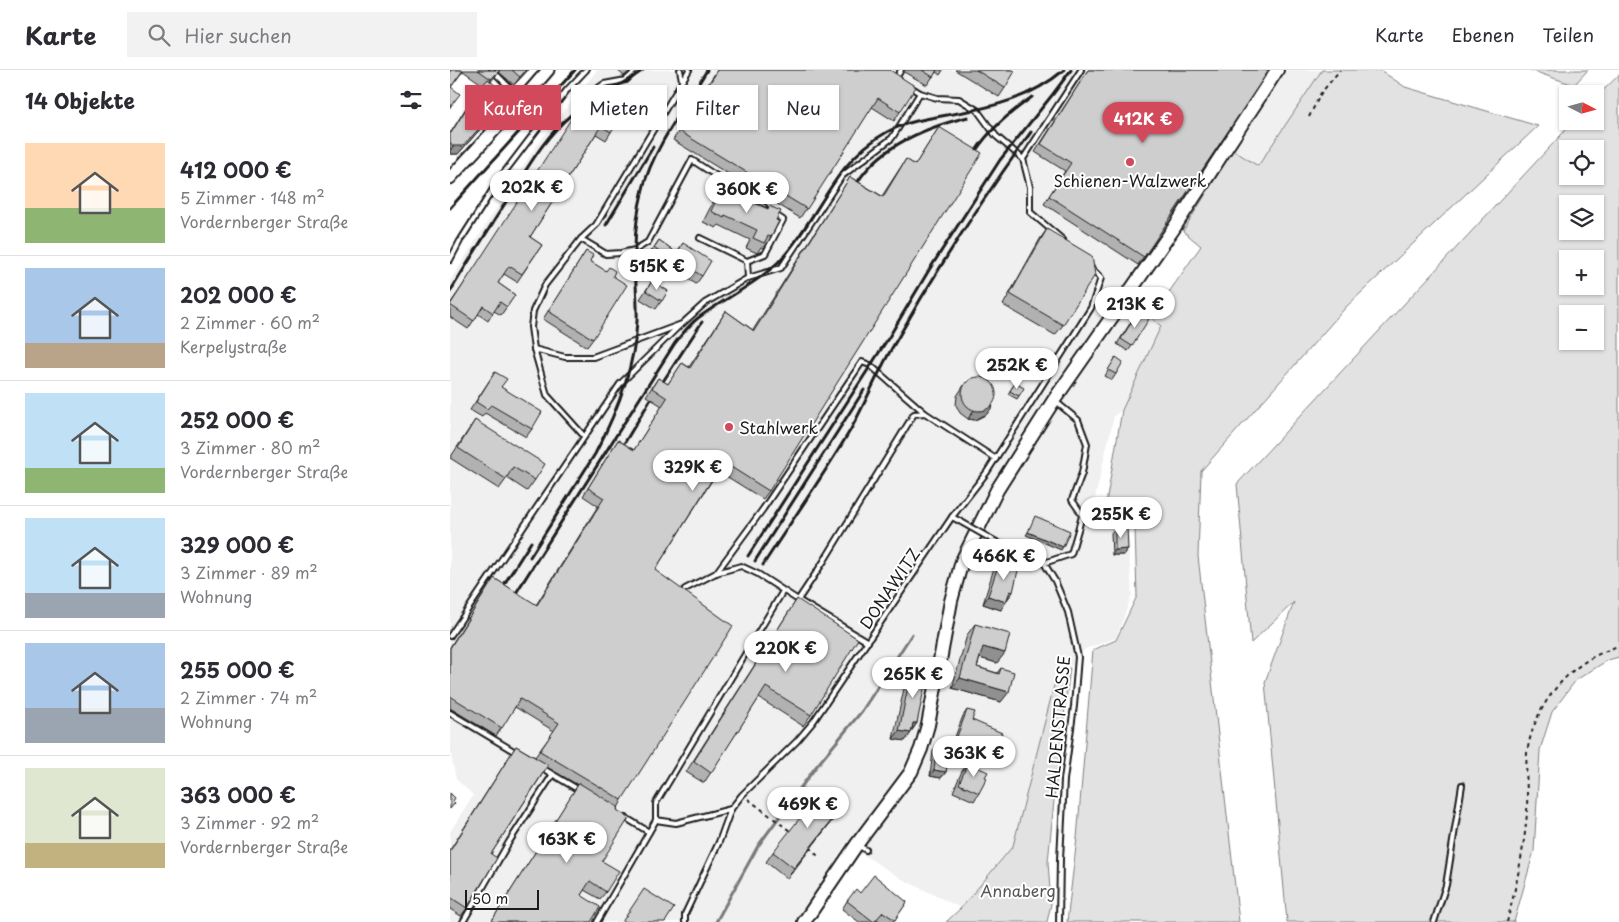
<!DOCTYPE html>
<html lang="de">
<head>
<meta charset="utf-8">
<style>
  :root { --surface:#fff; --page:#f2f2f3; --text:#2b2b33; --muted:#7c7c81; --line:#e1e1e2; --accent:#d1495b }
  body { margin:0; font-family:"Playpen Sans",sans-serif; background:var(--page); color:var(--text); height:100vh; display:flex; flex-direction:column; font-size:19px; white-space:nowrap }
  * { box-sizing:border-box; margin:0 }
  p { font-size:16px; color:var(--muted) }
  .icon { flex:none; width:28px; height:28px; fill:none; stroke:currentColor; stroke-width:2; stroke-linecap:round; stroke-linejoin:round }
  .map { position:relative; flex:1; overflow:hidden }
  .side { display:flex; flex-direction:column; background:var(--surface); width:450px }
  .side>* { flex:none }
  .banner { position:absolute; left:15px; top:15px; width:475px; height:45px; display:flex; gap:10px }
  .needle { width:32px; rotate:96deg }
  .buttons { position:absolute; left:1109px; top:15px; display:grid; gap:10px }
  .buttons a { display:grid; place-items:center; width:45px; height:45px; border-radius:0px; background:var(--surface); box-shadow:0 1px 4px #0004; font-size:25px }
  .scale { position:absolute; left:15px; bottom:12px; width:74px; box-sizing:border-box; padding-left:5px; border:2px solid #1c1c1c; border-top:0; font-size:14px; line-height:18px; white-space:nowrap; color:#1c1c1c; -webkit-text-stroke:4px #fff; paint-order:stroke }
  .price { position:absolute; translate:-50% -42px; padding:0 11px; border-radius:18px; background:#fff; color:#222; font-size:16px; line-height:32px; filter:drop-shadow(0 1px 2px #0008) }
  .price::after { content:''; position:absolute; left:50%; top:30px; width:15px; height:11px; margin-left:-8px; background:inherit; clip-path:polygon(0 0,100% 0,50% 100%) }
  .price.current { background:var(--accent); color:#fff }
  ul { padding:0; list-style:none }
  li { display:flex; align-items:center; gap:15px; height:125px; padding:0 25px }
  li+li { border-top:1px solid var(--line) }
  li span { display:grid; place-items:center; flex:none; width:140px; height:100px; border-radius:0px; color:#555 }
  li>.icon { margin-inline-start:auto }
  span .icon { width:60px; height:60px; fill:#fffc; stroke-width:1 }
  li b { font-size:21px }
  h2 { display:flex; justify-content:space-between; align-items:center; height:60px; padding:0 25px; font-size:21px }
  .chip { padding:0 18px; border-radius:0px; background:var(--surface); box-shadow:0 1px 4px #0004; font-size:18px; line-height:45px }
  .chip.current { background:var(--accent); color:#fff }
  header { display:flex; align-items:center; gap:30px; box-sizing:border-box; height:70px; padding:0 25px; background:var(--surface); border-bottom:1px solid var(--line) }
  header strong { font-size:24px }
  nav { display:flex; gap:28px; margin-inline-start:auto; font-size:18px }
  .search { width:350px; height:45px; background:var(--page); display:flex; align-items:center; gap:12px; box-sizing:border-box; padding:0 18px; border-radius:0px; color:var(--muted); font-size:19px }
  main { display:flex; flex:1; min-height:0 }
  .map>svg:first-child { display:block }
  .built { fill:#f0f0f0 }
  .green { fill:#e2e2e2; stroke:#7f7f7f; fill-rule:evenodd }
  .lines { fill:none; stroke-linecap:round; stroke-linejoin:round }
  .stream { stroke:#7a7a7a; stroke-width:3 }
  .lane-casing { stroke:#1c1c1c; stroke-width:8 }
  .secondary-casing { stroke:#1c1c1c; stroke-width:15 }
  .primary-casing { stroke:#1c1c1c; stroke-width:16 }
  .path { stroke:#1c1c1c; stroke-width:2; stroke-dasharray:4 4; stroke-linecap:butt }
  .lane { stroke:#fff; stroke-width:4 }
  .secondary { stroke:#fff; stroke-width:11 }
  .primary { stroke:#fff; stroke-width:12 }
  .rail { stroke:#1c1c1c; stroke-width:3 }
  .lane-bridge-casing { stroke:#1c1c1c; stroke-width:8; stroke-linecap:butt }
  .lane-bridge { stroke:#fff; stroke-width:4 }
  .wall { fill:#b1b1b1; stroke:#1c1c1c }
  .shaded-wall { fill:#909090; stroke:#1c1c1c }
  .building { fill:#cecece; stroke:#1c1c1c }
  .poi-dot { fill:#d1495b; stroke:#fff; stroke-width:2 }
  .labels { text-anchor:middle; dominant-baseline:central; stroke-width:4; stroke-linejoin:round; paint-order:stroke }
  .poi-label { font-size:16px; fill:#1c1c1c; stroke:#fff }
  .street-label { font-size:16px; fill:#1c1c1c; stroke:#fff }
  .park-label { font-size:16px; fill:#575757; stroke:#fff }
</style>
</head>
<body>
<header>
<strong>Karte</strong>
<div class="search"><svg class="icon" aria-label="search" viewBox="0 0 24 24"><circle cx="10" cy="10" r="6"/><path d="M15 15l6 6"/></svg>Hier suchen</div>
<nav><a>Karte</a><a>Ebenen</a><a>Teilen</a></nav>
</header>
<main>
<section class="side">
<h2>14 Objekte<svg class="icon" aria-label="filters" viewBox="0 0 24 24"><path d="M4 7h16M4 17h16"/><circle cx="9" cy="7" r="2"/><circle cx="15" cy="17" r="2"/></svg></h2>
<ul>
<li><span style="background:linear-gradient(#ffd9b3 65%,#8fb573 0)"><svg class="icon" aria-label="home" viewBox="0 0 24 24"><path d="M3 11l9-7 9 7M6 9v11h12V9"/></svg></span><div><b>412 000 €</b><p>5 Zimmer · 148 m²</p><p>Vordernberger Straße</p></div></li>
<li><span style="background:linear-gradient(#a9c7e8 75%,#b9a48a 0)"><svg class="icon" aria-label="home" viewBox="0 0 24 24"><path d="M3 11l9-7 9 7M6 9v11h12V9"/></svg></span><div><b>202 000 €</b><p>2 Zimmer · 60 m²</p><p>Kerpelystraße</p></div></li>
<li><span style="background:linear-gradient(#bfe0f5 75%,#8fb573 0)"><svg class="icon" aria-label="home" viewBox="0 0 24 24"><path d="M3 11l9-7 9 7M6 9v11h12V9"/></svg></span><div><b>252 000 €</b><p>3 Zimmer · 80 m²</p><p>Vordernberger Straße</p></div></li>
<li><span style="background:linear-gradient(#bfe0f5 75%,#9aa5b1 0)"><svg class="icon" aria-label="home" viewBox="0 0 24 24"><path d="M3 11l9-7 9 7M6 9v11h12V9"/></svg></span><div><b>329 000 €</b><p>3 Zimmer · 89 m²</p><p>Wohnung</p></div></li>
<li><span style="background:linear-gradient(#a9c7e8 65%,#9aa5b1 0)"><svg class="icon" aria-label="home" viewBox="0 0 24 24"><path d="M3 11l9-7 9 7M6 9v11h12V9"/></svg></span><div><b>255 000 €</b><p>2 Zimmer · 74 m²</p><p>Wohnung</p></div></li>
<li><span style="background:linear-gradient(#dfe7d0 75%,#c2b280 0)"><svg class="icon" aria-label="home" viewBox="0 0 24 24"><path d="M3 11l9-7 9 7M6 9v11h12V9"/></svg></span><div><b>363 000 €</b><p>3 Zimmer · 92 m²</p><p>Vordernberger Straße</p></div></li>
</ul>
</section>
<div class="map">
<svg width="1169" height="852" viewBox="0 0 1169 852">
  <rect width="100%" height="100%" fill="#fff"/>
  <filter id="ink" filterUnits="userSpaceOnUse"><feTurbulence type="fractalNoise" baseFrequency=".02" numOctaves="2"/><feDisplacementMap in="SourceGraphic" scale="10" xChannelSelector="R" yChannelSelector="G"/><feConvolveMatrix kernelMatrix="1 2 1 2 8 2 1 2 1" color-interpolation-filters="sRGB"/></filter>
  <g filter="url(#ink)">
    <g class="built">
      <path d="M147,0H821L672,227L712,255L672,340L664,346L642,441L648,452L677,460L682,525L666,568L635,579L620,598L607,604L563,776L511,838L452,809L396,774L345,852H0V762L23,725L6,709L0,680V211L86,76Z"/>
      <path d="M834,0H872L808,97L783,80Z"/>
    </g>
    <g class="green">
      <path d="M872,0H930L955,17L1088,56L897,236L751,401L748,486L789,852H617L627,768L643,580L666,570L687,526L685,458L654,445L672,340L711,256L701,248L751,176L733,161L783,80L808,96Z"/>
      <path d="M1080,0H1138L1124,15Z"/>
      <path d="M1169,5V587L1158,590L1126,610L1102,642L1090,680L1084,781L1064,852H837L815,612L844,532L801,573L787,414L1124,51H1145V28ZM1118,79H1145V106H1118ZM1118,134H1145V161H1118ZM1118,189H1145V216H1118ZM1118,244H1145V271H1118Z"/>
      <path d="M620,598L606,710L598,792L601,834L597,852H496L511,838L563,776L607,604Z"/>
    </g>
    <g class="lines">
      <path class="stream" d="M266,852L308,776L365,698L412,641L462,564"/>
      <defs>
        <g id="lane">
          <path d="M42,0L71,29"/>
          <path d="M230,0L232,10"/>
          <path d="M448,9L446,8L451,0"/>
          <path d="M462,18L470,23L487,28L509,29L527,40L546,66L573,89L580,117V142L613,170"/>
          <path d="M141,23L154,14L176,10L187,0"/>
          <path d="M573,89L631,0"/>
          <path d="M12,168L50,108L117,20L136,0"/>
          <path d="M250,168L297,191L315,184L333,150L324,144"/>
          <path d="M131,169L156,184L171,183L185,180L198,172L242,90L314,137"/>
          <path d="M0,190L10,171"/>
          <path d="M297,191L298,208"/>
          <path d="M84,279L115,287H143L232,254L255,233L298,208L331,198L392,106L442,68L470,23"/>
          <path d="M134,366L97,325L84,279L81,257L83,241L95,215L131,169L146,155L239,0"/>
          <path d="M502,447L513,453"/>
          <path d="M550,474L594,493"/>
          <path d="M594,493L605,511L618,542L628,587L624,636L614,710L610,789L609,852"/>
          <path d="M594,493L621,484L632,446L629,440L622,430L632,403L637,374L628,350L605,331"/>
          <path d="M266,503L313,439L412,292L420,295L475,343"/>
          <path d="M235,519L266,503L291,496L308,504L348,530"/>
          <path d="M0,566L170,314L230,255"/>
          <path d="M418,572L348,530L374,491L464,344L475,343L546,389"/>
          <path d="M0,643L67,683"/>
          <path d="M92,698L129,720"/>
          <path d="M176,748L199,762"/>
          <path d="M206,750V733L333,521"/>
          <path d="M409,776L416,780"/>
          <path d="M13,852L59,772L103,704"/>
          <path d="M147,852L206,750L226,753L281,739"/>
          <path d="M235,852V844L269,772L281,739L292,725L347,671L363,652L502,447L537,402L641,238L651,208L641,198"/>
          <path d="M984,852L996,815L1012,715"/>
        </g>
        <path id="secondary" d="M0,108L72,30L98,0"/>
        <path id="primary" d="M354,852L407,774L461,702L471,679L478,655L501,531L512,491L547,420L604,330L724,158L827,0"/>
      </defs>
      <use href="#lane" class="lane-casing"/>
      <use href="#secondary" class="secondary-casing"/>
      <use href="#primary" class="primary-casing"/>
      <g class="path">
        <path d="M859,47L871,23L890,0"/>
        <path d="M298,729L340,761"/>
        <path d="M359,777L368,786"/>
        <path d="M1057,852C1066,817 1074,780 1077,743C1078,723 1075,703 1077,683C1083,643 1107,608 1141,588C1150,583 1160,580 1169,575"/>
      </g>
      <use href="#lane" class="lane"/>
      <use href="#secondary" class="secondary"/>
      <use href="#primary" class="primary"/>
      <g class="rail">
        <path d="M525,82C540,59 560,43 582,27"/>
        <path d="M407,113C430,76 477,57 518,47"/>
        <path d="M0,138L125,0"/>
        <path d="M156,155L203,77"/>
        <path d="M0,222C19,190 39,159 59,127C77,99 95,66 121,45C143,27 170,17 193,0"/>
        <path d="M208,319L252,252"/>
        <path d="M175,372L201,329"/>
        <path d="M298,486L439,267L479,200L550,90L603,24L621,0"/>
        <path d="M80,487L145,384C166,344 185,297 187,251C188,227 184,203 185,179C185,160 188,139 193,119C202,80 236,35 257,0"/>
        <path d="M305,491L414,320"/>
        <path d="M313,495C342,450 374,405 401,359C416,332 427,304 442,278C484,204 531,131 581,62"/>
        <path d="M51,519L81,472"/>
        <path d="M66,523L225,273C232,264 239,255 248,248C276,227 310,213 334,186C372,143 383,92 437,62C457,51 480,48 503,44C544,37 581,28 614,0"/>
      </g>
      <defs>
        <path id="lane-bridge" d="M513,453L550,474"/>
      </defs>
      <use href="#lane-bridge" class="lane-bridge-casing"/>
      <use href="#lane-bridge" class="lane-bridge"/>
    </g>
    <g class="wall">
      <path d="M0,0H78L64,15L49,2L41,11L52,35L8,84H0V62H1L22,28L33,15L13,1L1,17L0,38Z"/>
      <path d="M167,0H181L174,6Z"/>
      <path d="M267,0H440L450,42L444,51L422,37L350,148L223,70Z"/>
      <path d="M454,0H493L490,5L486,2L477,15L454,2Z"/>
      <path d="M505,0H563L555,18L549,27Z"/>
      <path d="M638,0H819L688,195L594,134L615,101L585,82Z"/>
      <path d="M136,36L161,62L156,70L146,64L80,167L92,175L67,212L54,204L48,213L65,225L51,245L44,241L38,251L28,244L18,259L0,247V234Z"/>
      <path d="M489,57L319,421L313,429L268,401L205,500L172,730L167,740L152,791L156,822L150,829L134,820L131,825L141,852H41L128,715L97,697L41,784L17,838L11,846L0,839V780L66,676L85,687L104,661L65,637L46,666L0,638V577L44,508L86,535L148,436L133,426L154,392L168,370L184,380L212,336L196,326L208,308L218,314L232,293L239,297L276,241L303,260L400,107L432,126L456,89L465,95Z"/>
      <path d="M272,118L318,138L319,136L326,150L321,167L314,178L311,177L307,183L296,178L300,170L269,155L266,158L253,152L265,128Z"/>
      <path d="M597,159L613,255L605,265L553,235L590,169Z"/>
      <path d="M209,170L223,180L212,196L198,186Z"/>
      <path d="M233,173L252,206L246,214L218,196Z"/>
      <path d="M136,181L140,191L163,206L143,269L137,277L93,249Z"/>
      <path d="M202,211L218,221L206,239L190,229Z"/>
      <path d="M684,247L682,276L678,281L667,274Z"/>
      <path d="M666,287V304L662,310L655,306Z"/>
      <path d="M45,302L51,317L82,359L76,367L35,343L32,347L20,340Z"/>
      <path d="M516,312L537,344L525,350L518,349L510,343L506,335L507,326Z"/>
      <path d="M563,316L569,326L567,329L558,324Z"/>
      <path d="M25,350L85,410L77,421L57,408L49,419L0,388Z"/>
      <path d="M665,458L678,479L674,485H662L661,463Z"/>
      <path d="M550,490L557,529L551,540L533,534L544,498Z"/>
      <path d="M347,529L361,645L353,656L309,628L254,713L236,702Z"/>
      <path d="M525,554L547,593L530,588L527,597L547,603L551,598V632L502,618L517,565Z"/>
      <path d="M462,597L467,653L455,671L443,669L457,605Z"/>
      <path d="M517,640L522,650L544,684L539,691L510,678L507,686L503,692L498,690L496,702L491,708L480,706L483,681L487,674L501,677L513,646Z"/>
      <path d="M518,693L529,723L524,731L503,722L512,701Z"/>
      <path d="M393,736L337,809L316,792L323,782Z"/>
      <path d="M410,823L457,832L443,852H431L427,849L425,852H409L392,839L397,831Z"/>
    </g>
    <g class="shaded-wall">
      <path d="M50,0L44,8L36,17L41,9Z"/>
      <path d="M76,0H78L64,15L70,7Z"/>
      <path d="M58,27L52,35L8,84H0V81L3,76Z"/>
      <path d="M543,336L537,344L525,350L518,349L523,341Z"/>
      <path d="M578,462L613,477L611,480L576,465Z"/>
      <path d="M678,479L674,485H662L665,480Z"/>
      <path d="M560,521L563,522L557,530Z"/>
      <path d="M538,526L556,532L551,540L533,534Z"/>
      <path d="M533,577L555,583L547,593L526,587Z"/>
      <path d="M510,608L559,622L551,632L502,618Z"/>
      <path d="M463,653H467L461,661Z"/>
      <path d="M449,661L461,663L455,671L443,669Z"/>
      <path d="M499,683L507,686L503,692L495,689Z"/>
      <path d="M484,700L496,702L491,708L480,706Z"/>
      <path d="M393,736L385,747L337,809L344,798Z"/>
    </g>
    <g class="building">
      <path d="M0,0H13L1,17L10,24L0,37Z"/>
      <path d="M28,0H50L41,9Z"/>
      <path d="M62,0H76L70,7Z"/>
      <path d="M268,0H440L466,17L450,42L428,28L357,139L229,61Z"/>
      <path d="M472,0H487L483,7Z"/>
      <path d="M526,0H563L565,1L555,18Z"/>
      <path d="M638,0H819L694,187L599,126L621,93L591,74Z"/>
      <path d="M38,9L58,27L13,76H3L0,72V62L1,63L28,20Z"/>
      <path d="M152,23L176,37L161,62L151,56L80,167L92,175L72,204L59,196L48,213L65,225L57,237L50,232L43,243L33,236L24,251L0,235L121,49L125,52L136,36L139,38L145,27L148,29Z"/>
      <path d="M489,57L532,83L319,421L273,392L205,500L283,556L172,730L90,681L109,653L70,629L52,658L0,626V578L44,508L87,535L154,428L138,418L159,384L168,370L184,380L217,328L202,318L208,308L218,314L232,293L240,298L276,241L304,261L400,107L433,127L456,89L465,95Z"/>
      <path d="M272,118L318,139L319,136L331,141L326,150L329,151L321,167L318,166L314,173L303,168L307,160L275,145L274,148L261,141Z"/>
      <path d="M597,159L642,186L645,205L613,255L560,224Z"/>
      <path d="M209,170L223,180L217,188L204,178Z"/>
      <path d="M233,173L261,191L252,206L224,188Z"/>
      <path d="M136,181L143,185L140,191L156,201L159,197L165,201L163,206L177,215L143,269L98,241Z"/>
      <path d="M202,211L218,221L212,231L196,221Z"/>
      <path d="M688,242L699,249L682,276L671,269Z"/>
      <path d="M666,287L673,292L666,304L658,300Z"/>
      <path d="M45,302L57,309L51,317L92,342L82,359L41,335L37,339L26,332Z"/>
      <circle cx="529" cy="324" r="17"/>
      <path d="M565,313L574,318L569,326L560,321Z"/>
      <path d="M25,350L95,394L85,410L63,397L56,409L8,378Z"/>
      <path d="M585,446L620,461L613,477L578,462Z"/>
      <path d="M677,457L678,479L665,480V458Z"/>
      <path d="M550,490L569,496L563,522L560,521L556,532L538,526Z"/>
      <path d="M347,529L408,569L361,645L316,617L261,703L244,691Z"/>
      <path d="M525,554L560,564L555,583L533,577L527,597L549,604L551,598L564,602L559,622L510,608Z"/>
      <path d="M462,597L478,600L467,653H463L461,663L449,661Z"/>
      <path d="M517,640L525,642L522,650L552,663L550,669L552,670L544,684L513,671L507,686L499,683L496,702L484,700L487,674L503,677Z"/>
      <path d="M66,676L98,695L41,784L47,788L17,838L0,827V781Z"/>
      <path d="M518,693L538,702L535,707L537,708L529,723L509,714Z"/>
      <path d="M129,713L168,737L167,740L179,748L152,791L169,801L156,822L140,811L131,825L150,837L141,852H41Z"/>
      <path d="M372,720L393,736L344,798L323,782Z"/>
      <path d="M0,723L5,728L3,731L5,733L0,739Z"/>
      <path d="M424,805L457,832L445,850L433,842L424,852L397,831L406,819L410,823Z"/>
      <path d="M194,819L224,838L215,852H172Z"/>
    </g>
  </g>
  <g class="poi-dot">
    <circle cx="680" cy="92" r="5"/>
    <circle cx="279" cy="357" r="5"/>
  </g>
  <g class="labels">
    <g class="poi-label">
      <text x="680" y="110">Schienen-Walzwerk</text>
      <text x="289" y="357" text-anchor="start">Stahlwerk</text>
    </g>
    <g class="street-label">
      <text transform="translate(439 518) rotate(-56)">DONAWITZ</text>
      <text transform="translate(607 657) rotate(-85)">HALDENSTRASSE</text>
    </g>
    <g class="park-label">
      <text x="568" y="820">Annaberg</text>
    </g>
  </g>
</svg>
<div class="buttons">
<a><svg class="needle" viewBox="-14 -14 28 28"><path d="M0-13l5 13h-10z" fill="#e53935"/><path d="M0 13l5-13h-10z" fill="#7c7c81"/></svg></a>
<a><svg class="icon" aria-label="locate" viewBox="0 0 24 24"><circle cx="12" cy="12" r="6"/><path d="M12 2v4M12 18v4M2 12h4M18 12h4"/></svg></a>
<a><svg class="icon" aria-label="layers" viewBox="0 0 24 24"><path d="M12 4l9 5-9 5-9-5zM3 14l9 5 9-5"/></svg></a>
<a>+</a>
<a>−</a>
</div>
<div class="scale">50 m</div>
<b class="price current" style="left:693px;top:74px">412K €</b>
<b class="price" style="left:82px;top:142px">202K €</b>
<b class="price" style="left:297px;top:144px">360K €</b>
<b class="price" style="left:207px;top:221px">515K €</b>
<b class="price" style="left:685px;top:259px">213K €</b>
<b class="price" style="left:567px;top:320px">252K €</b>
<b class="price" style="left:243px;top:422px">329K €</b>
<b class="price" style="left:671px;top:469px">255K €</b>
<b class="price" style="left:554px;top:511px">466K €</b>
<b class="price" style="left:336px;top:603px">220K €</b>
<b class="price" style="left:463px;top:629px">265K €</b>
<b class="price" style="left:524px;top:708px">363K €</b>
<b class="price" style="left:358px;top:759px">469K €</b>
<b class="price" style="left:117px;top:794px">163K €</b>
<div class="banner">
<a class="chip current">Kaufen</a>
<a class="chip">Mieten</a>
<a class="chip">Filter</a>
<a class="chip">Neu</a>
</div>
</div>
</main>
</body>
</html>
